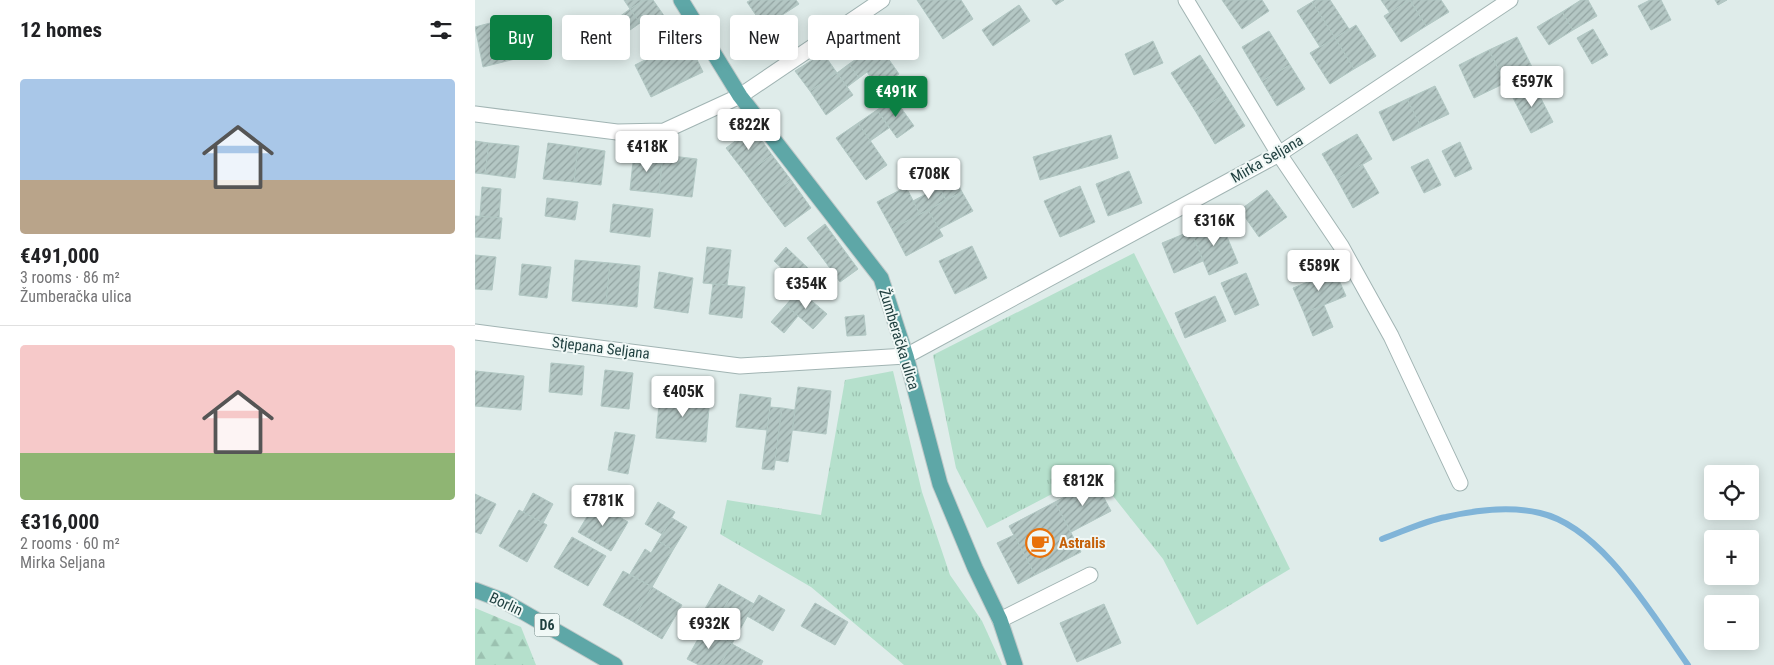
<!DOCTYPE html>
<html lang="en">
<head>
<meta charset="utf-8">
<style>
  :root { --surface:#fff; --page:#f6f6f6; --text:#202124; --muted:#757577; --line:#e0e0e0; --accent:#0b8043 }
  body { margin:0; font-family:"Roboto Condensed",sans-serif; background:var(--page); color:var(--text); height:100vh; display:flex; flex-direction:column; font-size:19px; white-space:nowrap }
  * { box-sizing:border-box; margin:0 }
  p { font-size:16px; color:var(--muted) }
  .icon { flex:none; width:28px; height:28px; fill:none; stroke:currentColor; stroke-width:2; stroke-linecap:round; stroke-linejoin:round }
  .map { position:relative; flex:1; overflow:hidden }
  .drawer { display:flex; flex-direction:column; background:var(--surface); width:475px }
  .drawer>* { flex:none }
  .banner { position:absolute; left:15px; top:15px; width:475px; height:45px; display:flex; gap:10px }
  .tools { position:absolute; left:1229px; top:465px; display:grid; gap:10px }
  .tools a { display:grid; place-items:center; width:55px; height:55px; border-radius:5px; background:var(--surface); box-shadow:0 2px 12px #0003; font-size:25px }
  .price { position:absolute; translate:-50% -42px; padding:0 11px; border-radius:5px; background:#fff; color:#222; font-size:16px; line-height:32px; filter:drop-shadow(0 1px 2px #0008) }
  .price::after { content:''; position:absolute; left:50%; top:30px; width:15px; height:11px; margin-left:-8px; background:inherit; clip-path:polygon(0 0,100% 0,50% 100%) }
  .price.on { background:var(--accent); color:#fff }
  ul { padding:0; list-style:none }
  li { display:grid; align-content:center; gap:10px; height:265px; padding:0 20px }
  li+li { border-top:1px solid var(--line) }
  li span { display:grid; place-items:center; height:155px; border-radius:5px; color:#555 }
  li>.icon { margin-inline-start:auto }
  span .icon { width:90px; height:90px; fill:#fffc; stroke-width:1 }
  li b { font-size:21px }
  h2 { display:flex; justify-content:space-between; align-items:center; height:60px; padding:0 20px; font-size:21px }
  .pill { padding:0 18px; border-radius:5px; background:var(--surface); box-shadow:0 2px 12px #0003; font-size:18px; line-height:45px }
  .pill.on { background:var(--accent); color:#fff }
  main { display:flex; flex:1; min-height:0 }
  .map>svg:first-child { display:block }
  .grass { fill:url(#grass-tufts) }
  .forest { fill:url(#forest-firs) }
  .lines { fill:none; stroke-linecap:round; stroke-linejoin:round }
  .stream { stroke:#80b4d8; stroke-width:6 }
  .building { fill:url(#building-hatch); stroke:#b1c7c3 }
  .minor-casing { stroke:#a1b4b3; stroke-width:17 }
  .major-casing { stroke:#c0c9c9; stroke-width:17 }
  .minor { stroke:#fff; stroke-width:15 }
  .major { stroke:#5ea7a7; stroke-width:15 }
  .labels { text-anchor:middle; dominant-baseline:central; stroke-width:4; stroke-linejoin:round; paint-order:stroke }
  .shield { fill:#f0f8f6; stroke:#5d7675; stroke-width:1 }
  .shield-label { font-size:14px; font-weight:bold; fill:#1e3e3e }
  .street-label { font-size:15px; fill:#1e3e3e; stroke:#f0f8f6 }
  .food-label { font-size:15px; font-weight:bold; fill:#c56008; stroke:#f0f8f6; text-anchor:start }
</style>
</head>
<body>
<main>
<section class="drawer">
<h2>12 homes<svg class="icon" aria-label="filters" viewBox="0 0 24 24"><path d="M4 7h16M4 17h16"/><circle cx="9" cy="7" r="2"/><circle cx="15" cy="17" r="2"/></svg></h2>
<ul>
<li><span style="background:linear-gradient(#a9c7e8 65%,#b9a48a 0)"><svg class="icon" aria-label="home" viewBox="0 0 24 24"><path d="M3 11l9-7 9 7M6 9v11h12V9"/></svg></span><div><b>€491,000</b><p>3 rooms · 86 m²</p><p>Žumberačka ulica</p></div></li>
<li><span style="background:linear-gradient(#f6c9c9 70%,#8fb573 0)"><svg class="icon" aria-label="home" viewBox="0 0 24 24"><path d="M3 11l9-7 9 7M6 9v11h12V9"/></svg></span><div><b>€316,000</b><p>2 rooms · 60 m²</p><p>Mirka Seljana</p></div></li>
</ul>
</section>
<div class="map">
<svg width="1299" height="665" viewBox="0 0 1299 665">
  <defs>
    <pattern id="grass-tufts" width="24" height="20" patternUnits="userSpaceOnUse" patternTransform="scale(1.25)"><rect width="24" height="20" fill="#b5e0cc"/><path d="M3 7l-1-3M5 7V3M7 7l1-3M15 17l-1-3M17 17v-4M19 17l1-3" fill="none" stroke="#9bc1b0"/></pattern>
    <pattern id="forest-firs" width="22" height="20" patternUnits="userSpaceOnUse" patternTransform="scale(1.25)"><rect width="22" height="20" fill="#b5e0cc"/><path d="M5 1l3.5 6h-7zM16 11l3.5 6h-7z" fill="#9bc1b0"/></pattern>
    <pattern id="building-hatch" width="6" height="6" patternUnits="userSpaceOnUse" patternTransform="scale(1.25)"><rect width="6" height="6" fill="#b4c7c4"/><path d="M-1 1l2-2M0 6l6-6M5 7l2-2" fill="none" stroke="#92a3a1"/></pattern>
  </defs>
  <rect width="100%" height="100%" fill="#dfecea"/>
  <g class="grass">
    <path d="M659,253L815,569L722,625L688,559L619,472L512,528L481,468L458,355Z"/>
    <path d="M418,371L447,492L475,575L507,621L527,665H429L336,587L245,534L252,500L346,515L370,380Z"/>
  </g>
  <path class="forest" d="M0,608L46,627L61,665H0Z"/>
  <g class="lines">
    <path class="stream" d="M907,539C927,532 949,521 971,517C1001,510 1035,506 1065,513C1127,527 1178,616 1213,665"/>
  </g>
  <g class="building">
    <path d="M149,0H169L155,9Z"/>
    <path d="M169,0H178L192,20L172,34L155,9Z"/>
    <path d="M276,0H321L324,4L289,27L272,2Z"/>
    <path d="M442,0H486L498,19L468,39Z"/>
    <path d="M577,0H589L581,5Z"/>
    <path d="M747,0H787L794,11L767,29Z"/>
    <path d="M840,0H855L874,29L860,38L837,2Z"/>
    <path d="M906,0H935L915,13Z"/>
    <path d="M935,0H966L974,12L951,26Z"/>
    <path d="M935,0L951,26L926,42L909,16Z"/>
    <path d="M1106,0H1113L1122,16L1098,30L1087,12Z"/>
    <path d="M1175,0H1186L1196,20L1176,30L1163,6Z"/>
    <path d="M1240,0H1252L1243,5Z"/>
    <path d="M837,2L860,38L845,47L822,11Z"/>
    <path d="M544,5L555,21L518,46L507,30Z"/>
    <path d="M155,9L165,23L142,39L133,25Z"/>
    <path d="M1087,12L1098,30L1074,45L1062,27Z"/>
    <path d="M38,17L48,57L8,67L0,27Z"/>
    <path d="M881,25L901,56L879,69L860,38Z"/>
    <path d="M390,26L403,44L387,55L374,37Z"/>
    <path d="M1118,29L1133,55L1117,64L1102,38Z"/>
    <path d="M794,31L815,65L787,81L767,47Z"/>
    <path d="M1042,37L1058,69L1030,83L1014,50Z"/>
    <path d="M860,38L879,69L855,84L835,53Z"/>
    <path d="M212,39L228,72L176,97L160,65Z"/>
    <path d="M678,41L688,63L659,75L650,54Z"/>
    <path d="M403,44L424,74L403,88L392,72L384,78L374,64Z"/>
    <path d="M1014,50L1030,83L999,98L984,65Z"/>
    <path d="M348,53L362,73L335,91L320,71Z"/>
    <path d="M725,55L750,94L721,112L696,73Z"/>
    <path d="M374,64L384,78L372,87L362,73Z"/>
    <path d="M815,65L830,89L802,106L787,81Z"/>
    <path d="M362,73L378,95L351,115L335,91Z"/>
    <path d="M1058,83L1078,122L1056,133L1036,94Z"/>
    <path d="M960,86L974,114L946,127L932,99Z"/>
    <path d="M750,94L770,126L740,144L721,112Z"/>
    <path d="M419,98L439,126L422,138L402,110Z"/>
    <path d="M932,99L946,127L918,141L904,112Z"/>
    <path d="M402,110L414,128L395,141L383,123Z"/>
    <path d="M383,123L412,165L391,180L361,138Z"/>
    <path d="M278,128L297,155L271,174L251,148Z"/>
    <path d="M882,134L897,159L862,179L847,154Z"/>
    <path d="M636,135L643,158L565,180L558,157Z"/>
    <path d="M0,141L14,143L10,174L0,173Z"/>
    <path d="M985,142L997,169L980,177L967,151Z"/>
    <path d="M14,143L44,146L40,178L10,174Z"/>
    <path d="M73,143L103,147L99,182L68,179Z"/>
    <path d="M103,147L130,151L126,185L99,182Z"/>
    <path d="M159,152L188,155L184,193L155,190Z"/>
    <path d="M188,155L222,159L217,197L184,193Z"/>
    <path d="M297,155L316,180L289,199L271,174Z"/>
    <path d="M953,159L966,185L949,193L936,167Z"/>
    <path d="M471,161L487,192L471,200L455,170Z"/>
    <path d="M887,164L904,193L878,208L862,179Z"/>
    <path d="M654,171L667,203L633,216L621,184Z"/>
    <path d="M316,180L336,208L310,227L289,199Z"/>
    <path d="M605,186L620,222L585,237L569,201Z"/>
    <path d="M7,187L26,189L24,218L5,216Z"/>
    <path d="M431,187L445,214L417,229L402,202Z"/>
    <path d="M464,187L471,200L445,214L438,201Z"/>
    <path d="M792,190L812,217L784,237L765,210Z"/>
    <path d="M487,192L498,211L464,229L453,210Z"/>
    <path d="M72,198L103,202L100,220L70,216Z"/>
    <path d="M138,204L178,209L175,237L135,232Z"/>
    <path d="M453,210L468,236L431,256L417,229Z"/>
    <path d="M0,216L27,218L25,239L0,237Z"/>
    <path d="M745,220L763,263L734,275L716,231Z"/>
    <path d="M350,224L366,246L349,260L332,238Z"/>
    <path d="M716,231L728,261L699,273L687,243Z"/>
    <path d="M366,246L383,269L365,282L349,260Z"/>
    <path d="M497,246L512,278L480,294L464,261Z"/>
    <path d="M232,247L256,250L252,285L228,283Z"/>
    <path d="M311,247L337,272L325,285L299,261Z"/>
    <path d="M0,255L21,257L17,290L0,289Z"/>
    <path d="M100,260L135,263L131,304L97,301Z"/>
    <path d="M135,263L165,266L162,307L131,304Z"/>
    <path d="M47,264L76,267L72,298L44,295Z"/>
    <path d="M860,271L871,296L829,313L818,288Z"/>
    <path d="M184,272L218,278L213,313L179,308Z"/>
    <path d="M771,273L784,305L760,315L746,283Z"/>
    <path d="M238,284L270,287L267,318L234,314Z"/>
    <path d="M324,290L352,314L338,329L311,305Z"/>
    <path d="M740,296L751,321L710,338L700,313Z"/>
    <path d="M311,305L323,316L309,333L296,322Z"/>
    <path d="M849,305L858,327L838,336L829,313Z"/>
    <path d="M389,315L391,335L372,336L370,317Z"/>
    <path d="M76,363L109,366L107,395L74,392Z"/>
    <path d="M130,370L158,373L154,409L126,406Z"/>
    <path d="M0,371L49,376L46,410L0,406Z"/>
    <path d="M323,387L356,391L351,434L317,430Z"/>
    <path d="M185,393L235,397L231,442L181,438Z"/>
    <path d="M265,394L296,398L292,430L261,427Z"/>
    <path d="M295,407L307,408L299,470L287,469Z"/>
    <path d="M307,408L320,410L313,462L300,460Z"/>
    <path d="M140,432L160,435L153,474L133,470Z"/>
    <path d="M620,481L636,511L596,532L580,502Z"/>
    <path d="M58,493L78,504L68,523L48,512Z"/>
    <path d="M0,494L21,504L6,534L0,532Z"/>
    <path d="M183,502L200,512L187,534L170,524Z"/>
    <path d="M580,502L606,552L560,575L534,526Z"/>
    <path d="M120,503L153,522L136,551L103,532Z"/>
    <path d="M44,510L72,525L52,562L24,546Z"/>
    <path d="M197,518L212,527L198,550L183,541Z"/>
    <path d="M539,535L560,575L543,584L522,543Z"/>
    <path d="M97,537L131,556L113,586L79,567Z"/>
    <path d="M183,541L198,550L177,587L155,574L170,549L176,553Z"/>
    <path d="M148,571L177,587L157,621L128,605Z"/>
    <path d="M244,584L258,592L241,622L227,614Z"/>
    <path d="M177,587L207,605L187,639L157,621Z"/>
    <path d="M258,592L279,604L257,644L236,632Z"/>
    <path d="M284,595L310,610L298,631L272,616Z"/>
    <path d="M340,603L373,622L360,645L326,626Z"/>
    <path d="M629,604L646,643L602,662L585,623Z"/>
    <path d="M229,628L257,644L245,665H224L212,659Z"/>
    <path d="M257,644L288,661L286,665H245Z"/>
  </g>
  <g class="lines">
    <defs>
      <g id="minor">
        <path d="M711,0L804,154L866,246L916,336L985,483"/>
        <path d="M0,114L142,132L189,131L265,96L407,0"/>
        <path d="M0,332L265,366L431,356L804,154L1035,0"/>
        <path d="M525,620L615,575"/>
      </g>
      <g id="major">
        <path d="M206,0L265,96L406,278L431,356L465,484L500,568L525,620L540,665"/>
        <path d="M0,590L29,601L140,665"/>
      </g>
    </defs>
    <use href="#minor" class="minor-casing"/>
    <use href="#major" class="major-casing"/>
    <use href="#minor" class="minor"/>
    <use href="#major" class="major"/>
  </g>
  <defs>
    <symbol id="cafe-ring" viewBox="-11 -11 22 22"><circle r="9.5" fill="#f0f8f6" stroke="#e8710a" stroke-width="1.5"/><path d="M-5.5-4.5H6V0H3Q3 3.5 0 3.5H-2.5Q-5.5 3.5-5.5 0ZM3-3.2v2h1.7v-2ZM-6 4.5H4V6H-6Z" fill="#e8710a"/></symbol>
  </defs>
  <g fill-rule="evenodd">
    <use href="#cafe-ring" x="549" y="527" width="32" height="32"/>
  </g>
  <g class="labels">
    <rect class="shield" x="59.5" y="613.5" width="25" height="23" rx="4"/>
    <g class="shield-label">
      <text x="72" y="625">D6</text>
    </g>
    <g class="street-label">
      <text transform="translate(792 159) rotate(-30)">Mirka Seljana</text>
      <text transform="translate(424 339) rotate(73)">Žumberačka ulica</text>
      <text transform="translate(126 348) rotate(7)">Stjepana Seljana</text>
      <text transform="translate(31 604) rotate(25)">Borlin</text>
    </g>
    <g class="food-label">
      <text x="584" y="543">Astralis</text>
    </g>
  </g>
</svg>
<div class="tools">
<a><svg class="icon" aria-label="locate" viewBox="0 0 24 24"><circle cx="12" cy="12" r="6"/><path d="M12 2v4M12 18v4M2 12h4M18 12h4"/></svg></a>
<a>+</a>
<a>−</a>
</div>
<b class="price" style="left:1057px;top:108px">€597K</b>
<b class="price on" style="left:421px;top:118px">€491K</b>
<b class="price" style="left:274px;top:151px">€822K</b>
<b class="price" style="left:172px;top:173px">€418K</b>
<b class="price" style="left:454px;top:200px">€708K</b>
<b class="price" style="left:739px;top:247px">€316K</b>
<b class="price" style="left:844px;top:292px">€589K</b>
<b class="price" style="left:331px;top:310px">€354K</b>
<b class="price" style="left:208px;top:418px">€405K</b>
<b class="price" style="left:608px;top:507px">€812K</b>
<b class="price" style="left:128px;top:527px">€781K</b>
<b class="price" style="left:234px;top:650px">€932K</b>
<div class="banner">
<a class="pill on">Buy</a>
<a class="pill">Rent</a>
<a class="pill">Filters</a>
<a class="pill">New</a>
<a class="pill">Apartment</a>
</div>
</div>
</main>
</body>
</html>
